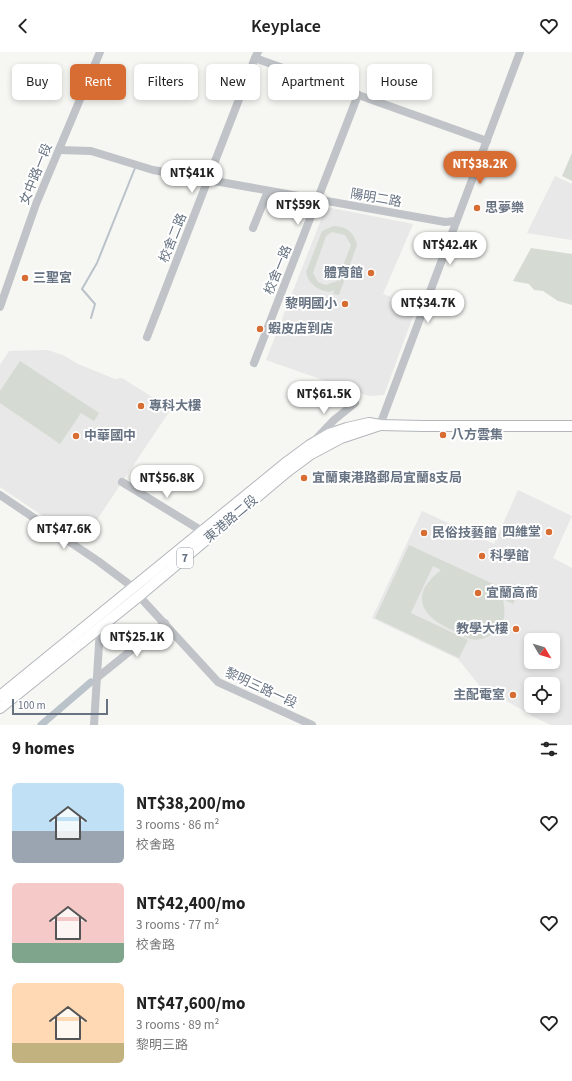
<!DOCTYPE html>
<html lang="en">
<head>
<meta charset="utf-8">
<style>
  :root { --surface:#fff; --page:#f2f2f2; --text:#222; --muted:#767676; --accent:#d76d33 }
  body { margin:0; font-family:"Source Sans 3","Noto Sans TC",sans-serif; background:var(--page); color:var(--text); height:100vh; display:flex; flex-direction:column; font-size:15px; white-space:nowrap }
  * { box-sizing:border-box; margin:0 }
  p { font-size:13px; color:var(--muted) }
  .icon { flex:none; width:22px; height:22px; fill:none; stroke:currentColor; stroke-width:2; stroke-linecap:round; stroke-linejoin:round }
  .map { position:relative; height:673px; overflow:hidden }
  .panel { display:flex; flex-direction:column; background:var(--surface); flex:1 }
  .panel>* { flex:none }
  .hud { position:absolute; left:12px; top:12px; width:548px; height:36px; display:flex; gap:8px }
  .needle { width:26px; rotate:128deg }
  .buttons { position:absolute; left:524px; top:581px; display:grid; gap:8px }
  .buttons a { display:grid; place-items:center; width:36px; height:36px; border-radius:6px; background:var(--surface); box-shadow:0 2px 6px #0003; font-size:20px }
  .scale { position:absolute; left:12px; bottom:10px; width:96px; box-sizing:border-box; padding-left:4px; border:2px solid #677382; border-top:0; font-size:11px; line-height:14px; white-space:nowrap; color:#677382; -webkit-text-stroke:3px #fff; paint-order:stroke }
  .price { position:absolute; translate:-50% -34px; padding:0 9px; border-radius:14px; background:#fff; color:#222; font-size:13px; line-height:26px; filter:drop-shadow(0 1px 2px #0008) }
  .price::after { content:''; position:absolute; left:50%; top:24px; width:12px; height:9px; margin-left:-6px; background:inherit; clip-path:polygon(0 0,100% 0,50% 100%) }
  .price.selected { background:var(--accent); color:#fff }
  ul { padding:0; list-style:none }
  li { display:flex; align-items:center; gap:12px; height:100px; padding:0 12px }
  li span { display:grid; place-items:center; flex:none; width:112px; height:80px; border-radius:6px; color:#555 }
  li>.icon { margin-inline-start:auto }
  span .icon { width:48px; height:48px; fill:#fffc; stroke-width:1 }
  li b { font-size:17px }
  h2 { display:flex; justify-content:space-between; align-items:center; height:48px; padding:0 12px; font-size:17px }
  .tag { padding:0 14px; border-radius:6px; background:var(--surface); box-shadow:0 2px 6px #0003; font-size:14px; line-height:36px }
  .tag.selected { background:var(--accent); color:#fff }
  header { display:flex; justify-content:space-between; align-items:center; height:52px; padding:0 12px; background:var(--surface); font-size:18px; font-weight:600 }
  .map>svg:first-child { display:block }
  .built { fill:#e7e8e7; fill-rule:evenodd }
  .green { fill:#d5dbd3; fill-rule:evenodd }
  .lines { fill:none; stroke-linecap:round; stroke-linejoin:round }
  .stream { stroke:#bac3c9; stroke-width:2 }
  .canal { stroke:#bac3c9; stroke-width:7 }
  .major-casing { stroke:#b3b7bb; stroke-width:12 }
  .minor { stroke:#c0c3c7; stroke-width:8 }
  .major { stroke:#fff; stroke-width:10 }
  .poi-dot { fill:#d76d33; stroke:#fff; stroke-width:1.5 }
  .labels { text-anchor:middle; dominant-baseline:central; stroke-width:4; stroke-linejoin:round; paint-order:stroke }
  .shield { fill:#fff; stroke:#959da8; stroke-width:1 }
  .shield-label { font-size:12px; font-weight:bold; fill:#677382 }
  .street-label { font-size:13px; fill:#677382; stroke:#fff }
  .poi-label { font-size:13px; font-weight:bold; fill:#677382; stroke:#fff; text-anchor:start }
</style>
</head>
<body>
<header><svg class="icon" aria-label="back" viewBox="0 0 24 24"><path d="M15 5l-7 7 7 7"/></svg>Keyplace<svg class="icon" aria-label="heart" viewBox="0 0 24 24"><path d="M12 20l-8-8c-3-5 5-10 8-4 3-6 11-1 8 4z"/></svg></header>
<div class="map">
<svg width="572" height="673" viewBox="0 0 572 673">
  <rect width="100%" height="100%" fill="#f6f6f3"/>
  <g class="built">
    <path d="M555,124L572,132V188L527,181Z"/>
    <path d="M326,155L413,172L383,242L391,245L389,249L416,256L384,343L369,344L266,308Z"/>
    <path d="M47,298L63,303L78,312L115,327L122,326L171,357L82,490L0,435V313L9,299Z"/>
    <path d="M518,438L572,464L553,506L572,516V673H551L536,666L479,633L458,607L372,566L422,459L494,492ZM531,588H553V610H531ZM531,632H553V654H531Z"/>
  </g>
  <g class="green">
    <path d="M572,101V129L562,124Z"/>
    <path d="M333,174C346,174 354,180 357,193L339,243L333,242L334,238L329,240C318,238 308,232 306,220L322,179ZM332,180L345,183L351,193L337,229L326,233L318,230L313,221L326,184Z"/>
    <path d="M531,196L572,202V253L558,249L543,239L534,238L529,232L513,229Z"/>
    <path d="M20,309L99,361L94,369L81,361L60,392L0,351V339Z"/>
    <path d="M409,493L517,543L513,552L503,547C504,553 505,559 504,566C501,578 484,591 471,587C465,586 458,581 452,578C419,563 410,542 441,518L433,514L411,561L468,588L459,606L375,566Z"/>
  </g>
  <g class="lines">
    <path class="stream" d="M91,266L95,252L82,237L97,211L135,116"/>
    <path class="canal" d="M41,673L91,630"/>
    <defs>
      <g id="major">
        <path d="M0,644L287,410L310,393L329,382L347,376L369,371L380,373L423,374H572"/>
        <path d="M0,656L139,544L288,419L311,402L341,386L380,373"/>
      </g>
    </defs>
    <use href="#major" class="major-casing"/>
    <g class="minor">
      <path d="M258,0L255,6L487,89"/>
      <path d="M59,98L91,99L153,118L445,170L455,169"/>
      <path d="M253,176L268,139"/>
      <path d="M0,255L36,152L100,0"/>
      <path d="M147,285L255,6"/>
      <path d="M254,311L358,43"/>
      <path d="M380,373L520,0"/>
      <path d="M316,387L334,368L355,351"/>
      <path d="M122,430L202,479"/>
      <path d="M0,443L98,509L134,536L139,544L218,630L312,673"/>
      <path d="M98,625L165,571"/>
      <path d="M94,673L100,576L97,573"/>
    </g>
    <use href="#major" class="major"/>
  </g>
  <g class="poi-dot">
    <circle cx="477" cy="156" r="4"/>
    <circle cx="371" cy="221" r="4"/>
    <circle cx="25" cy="226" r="4"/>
    <circle cx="345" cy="252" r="4"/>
    <circle cx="260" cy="277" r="4"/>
    <circle cx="141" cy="354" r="4"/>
    <circle cx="443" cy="383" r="4"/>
    <circle cx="76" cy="384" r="4"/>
    <circle cx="304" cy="426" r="4"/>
    <circle cx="549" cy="480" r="4"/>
    <circle cx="424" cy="481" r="4"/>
    <circle cx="482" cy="504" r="4"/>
    <circle cx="478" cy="541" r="4"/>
    <circle cx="516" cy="577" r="4"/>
    <circle cx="513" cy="643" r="4"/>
  </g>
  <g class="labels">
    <rect class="shield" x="177" y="496" width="16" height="20" rx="3"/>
    <g class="shield-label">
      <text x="185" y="506">7</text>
    </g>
    <g class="street-label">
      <text transform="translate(36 122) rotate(-68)">女中路一段</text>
      <text transform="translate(376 146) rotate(10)">陽明二路</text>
      <text transform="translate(173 186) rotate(-68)">校舍二路</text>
      <text transform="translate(278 218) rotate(-68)">校舍一路</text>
      <text transform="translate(231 467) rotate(-40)">東港路二段</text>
      <text transform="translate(261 636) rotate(25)">黎明三路一段</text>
    </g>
    <g class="poi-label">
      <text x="485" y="156">思夢樂</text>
      <text x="363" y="221" text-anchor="end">體育館</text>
      <text x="33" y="226">三聖宮</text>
      <text x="337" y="252" text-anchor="end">黎明國小</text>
      <text x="268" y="277">蝦皮店到店</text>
      <text x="149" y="354">專科大樓</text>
      <text x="451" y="383">八方雲集</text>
      <text x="84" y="384">中華國中</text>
      <text x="312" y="426">宜蘭東港路郵局宜蘭8支局</text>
      <text x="541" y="480" text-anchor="end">四維堂</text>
      <text x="432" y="481">民俗技藝館</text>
      <text x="490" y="504">科學館</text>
      <text x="486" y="541">宜蘭高商</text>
      <text x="508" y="577" text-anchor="end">教學大樓</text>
      <text x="505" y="643" text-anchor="end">主配電室</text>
    </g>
  </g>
</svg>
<div class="buttons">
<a><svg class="needle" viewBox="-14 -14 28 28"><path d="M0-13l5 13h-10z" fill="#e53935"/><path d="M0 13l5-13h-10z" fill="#767676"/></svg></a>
<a><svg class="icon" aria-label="locate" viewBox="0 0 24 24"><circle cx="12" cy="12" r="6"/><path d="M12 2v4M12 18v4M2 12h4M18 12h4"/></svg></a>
</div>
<div class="scale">100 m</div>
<b class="price selected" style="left:480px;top:133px">NT$38.2K</b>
<b class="price" style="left:192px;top:142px">NT$41K</b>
<b class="price" style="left:298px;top:174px">NT$59K</b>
<b class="price" style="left:450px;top:214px">NT$42.4K</b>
<b class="price" style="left:428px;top:272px">NT$34.7K</b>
<b class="price" style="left:324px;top:363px">NT$61.5K</b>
<b class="price" style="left:167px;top:447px">NT$56.8K</b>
<b class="price" style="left:64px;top:498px">NT$47.6K</b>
<b class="price" style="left:137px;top:606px">NT$25.1K</b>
<div class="hud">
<a class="tag">Buy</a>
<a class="tag selected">Rent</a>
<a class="tag">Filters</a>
<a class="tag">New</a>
<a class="tag">Apartment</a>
<a class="tag">House</a>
</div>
</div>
<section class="panel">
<h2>9 homes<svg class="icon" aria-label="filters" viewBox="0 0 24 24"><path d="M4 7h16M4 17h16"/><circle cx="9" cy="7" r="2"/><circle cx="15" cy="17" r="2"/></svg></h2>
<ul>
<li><span style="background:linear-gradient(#bfe0f5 60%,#9aa5b1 0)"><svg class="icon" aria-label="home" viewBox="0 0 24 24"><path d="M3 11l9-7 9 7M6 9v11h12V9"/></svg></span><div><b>NT$38,200/mo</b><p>3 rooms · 86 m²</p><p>校舍路</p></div><svg class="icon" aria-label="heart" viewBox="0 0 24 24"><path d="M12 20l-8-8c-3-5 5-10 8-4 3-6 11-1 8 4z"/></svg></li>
<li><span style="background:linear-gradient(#f6c9c9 75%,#7fa58c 0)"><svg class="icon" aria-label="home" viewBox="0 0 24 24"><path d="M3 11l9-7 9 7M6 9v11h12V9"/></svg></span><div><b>NT$42,400/mo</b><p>3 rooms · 77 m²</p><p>校舍路</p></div><svg class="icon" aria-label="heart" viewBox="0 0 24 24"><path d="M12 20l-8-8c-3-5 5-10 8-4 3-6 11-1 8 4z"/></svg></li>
<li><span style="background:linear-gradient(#ffd9b3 75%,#c2b280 0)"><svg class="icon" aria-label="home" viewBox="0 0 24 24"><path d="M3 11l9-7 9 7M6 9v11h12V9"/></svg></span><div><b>NT$47,600/mo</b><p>3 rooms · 89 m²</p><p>黎明三路</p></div><svg class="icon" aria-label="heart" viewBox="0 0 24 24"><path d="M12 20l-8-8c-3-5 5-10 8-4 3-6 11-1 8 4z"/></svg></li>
</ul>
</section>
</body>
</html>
